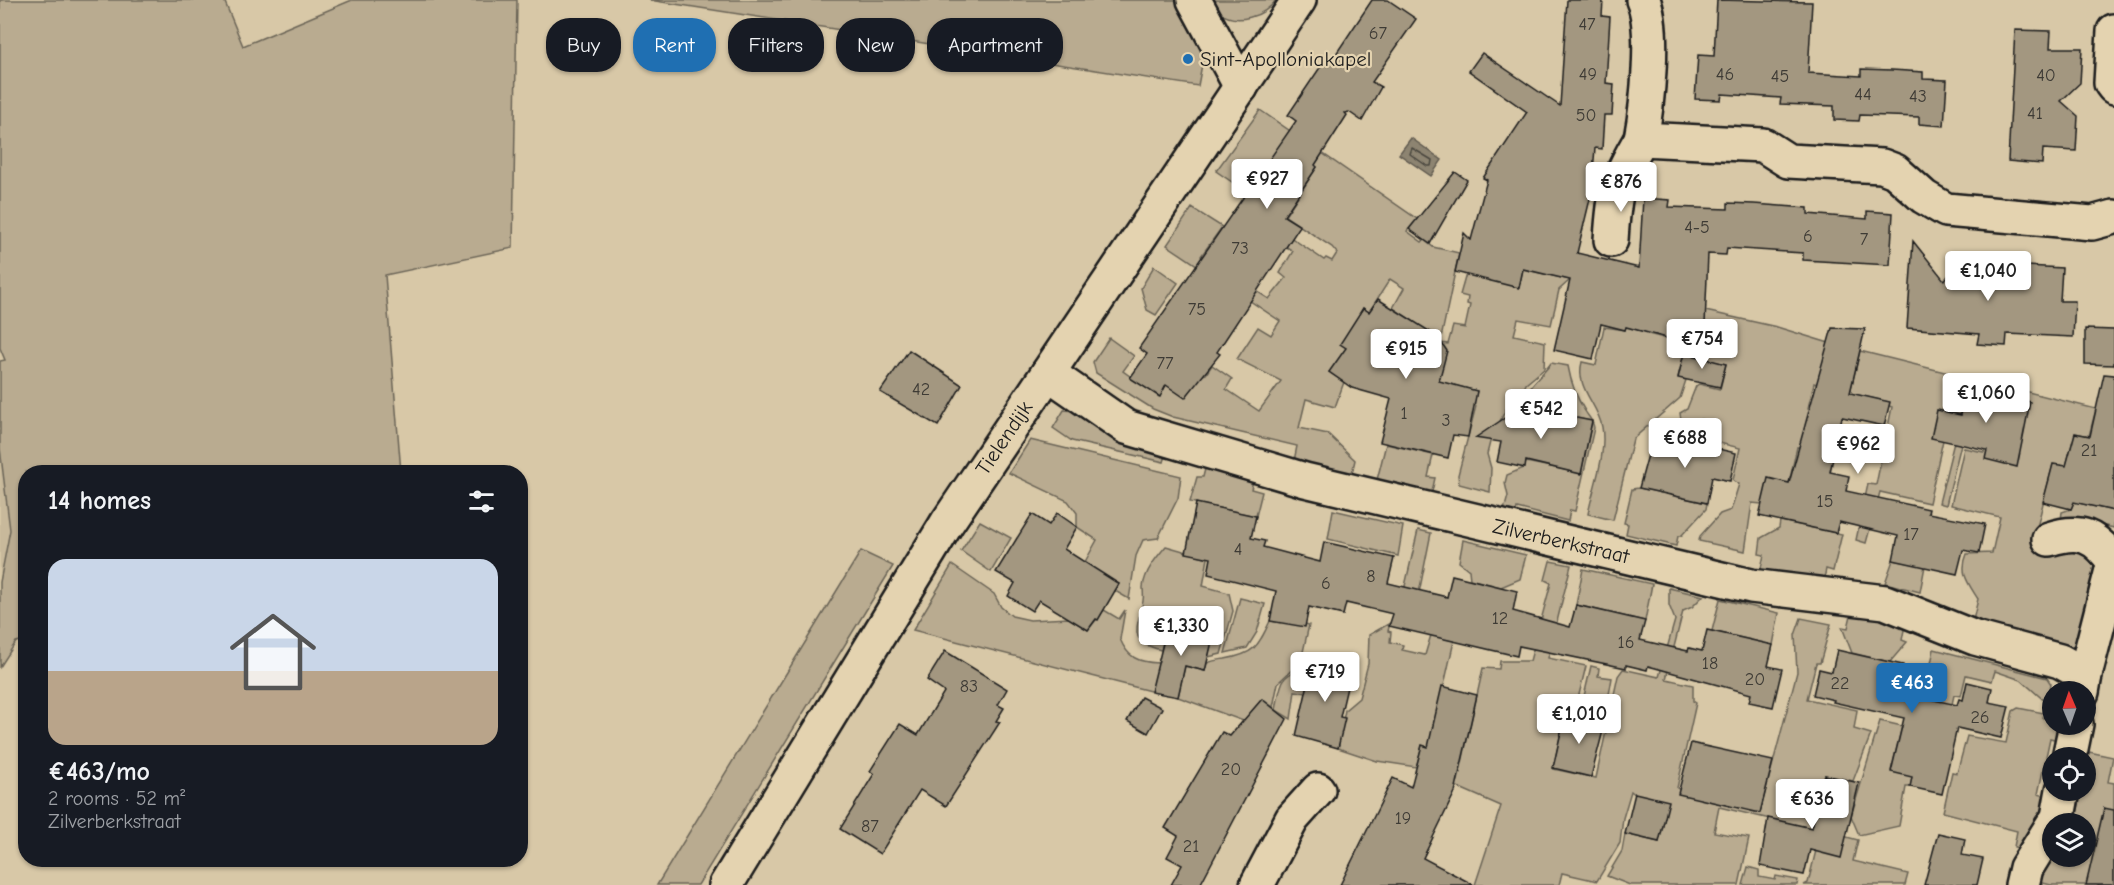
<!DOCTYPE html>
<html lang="en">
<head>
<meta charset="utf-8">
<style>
  :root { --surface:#171b24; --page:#20242c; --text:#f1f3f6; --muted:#9ea1a6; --line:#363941; --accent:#1f6fb2 }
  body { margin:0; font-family:"Comic Neue",sans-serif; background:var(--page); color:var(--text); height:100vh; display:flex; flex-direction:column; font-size:22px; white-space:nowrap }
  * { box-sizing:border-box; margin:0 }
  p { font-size:20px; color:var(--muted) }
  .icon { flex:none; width:33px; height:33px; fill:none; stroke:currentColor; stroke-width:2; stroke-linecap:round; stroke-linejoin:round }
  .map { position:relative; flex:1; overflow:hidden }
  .panel { position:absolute; left:18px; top:465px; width:510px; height:402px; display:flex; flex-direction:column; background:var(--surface); border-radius:24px; box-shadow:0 2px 4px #0004 }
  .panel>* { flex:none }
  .top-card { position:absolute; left:546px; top:18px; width:570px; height:54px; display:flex; gap:12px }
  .needle { width:39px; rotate:358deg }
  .buttons { position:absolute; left:2042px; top:681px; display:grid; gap:12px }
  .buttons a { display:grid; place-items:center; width:54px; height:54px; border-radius:50%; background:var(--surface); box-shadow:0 2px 4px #0004; font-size:30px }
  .price { position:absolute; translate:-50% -51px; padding:0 14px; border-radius:6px; background:#fff; color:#222; font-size:20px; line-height:39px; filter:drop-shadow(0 2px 3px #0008) }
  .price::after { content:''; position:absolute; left:50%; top:36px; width:18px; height:14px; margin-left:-9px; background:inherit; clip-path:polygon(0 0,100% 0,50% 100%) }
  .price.selected { background:var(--accent); color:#fff }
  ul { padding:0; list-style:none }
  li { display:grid; align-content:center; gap:12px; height:318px; padding:0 30px }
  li+li { border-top:2px solid var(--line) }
  li span { display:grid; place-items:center; height:186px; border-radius:18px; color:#555 }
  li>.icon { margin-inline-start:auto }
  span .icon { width:108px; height:108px; fill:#fffc; stroke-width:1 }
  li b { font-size:26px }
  h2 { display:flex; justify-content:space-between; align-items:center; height:72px; padding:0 30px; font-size:26px }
  .chip { padding:0 21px; border-radius:24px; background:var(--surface); box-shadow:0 2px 4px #0004; font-size:21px; line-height:54px }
  .chip.selected { background:var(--accent); color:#fff }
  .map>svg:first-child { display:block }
  .built { fill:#c8b99b }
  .green { fill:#b9ab90; stroke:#6a6456; stroke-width:1.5; fill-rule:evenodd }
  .water { fill:#8d8471; stroke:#605a4f; stroke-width:1.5 }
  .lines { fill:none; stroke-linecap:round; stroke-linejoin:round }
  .shore { stroke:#49463e; stroke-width:1.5 }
  .building { fill:#a39780; stroke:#1c1c1c; stroke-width:1.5 }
  .minor-casing { stroke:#1c1c1c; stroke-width:38 }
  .minor { stroke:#e4d3b0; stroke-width:33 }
  .poi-dot { fill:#1f6fb2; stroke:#e4d3b0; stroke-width:2 }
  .labels { text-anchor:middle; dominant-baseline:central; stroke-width:4.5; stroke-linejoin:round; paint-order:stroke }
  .number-label { font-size:18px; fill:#3e3b35 }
  .poi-label { font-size:21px; fill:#1c1c1c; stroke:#e4d3b0; text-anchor:start }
  .street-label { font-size:21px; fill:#1c1c1c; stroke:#e4d3b0 }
</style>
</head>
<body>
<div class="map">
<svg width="2114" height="885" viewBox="0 0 2114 885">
  <rect width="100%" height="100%" fill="#d8c8a7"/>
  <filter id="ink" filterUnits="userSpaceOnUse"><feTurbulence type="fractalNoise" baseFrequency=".0167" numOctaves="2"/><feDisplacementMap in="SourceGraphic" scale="12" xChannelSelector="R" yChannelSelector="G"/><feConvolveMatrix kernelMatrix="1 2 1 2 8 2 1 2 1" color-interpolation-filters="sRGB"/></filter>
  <g filter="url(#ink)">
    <path class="built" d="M0,448L10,530L0,582Z"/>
    <g class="green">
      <path d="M0,0H224L243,46L352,0H517L513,248L385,275L401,472H26L25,640L16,642L0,667V582L10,530L0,448V361L5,360L0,348Z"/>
      <path d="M649,0H1180L1205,48L1198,86Z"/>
      <path d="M1210,0H1276C1265,16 1236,26 1219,12C1216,9 1213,4 1210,0Z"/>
      <path d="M1260,110L1417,219L1407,231L1422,242L1424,240L1433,247L1459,253L1440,343L1448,344L1453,326L1465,328L1470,305L1467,304L1468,297L1460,295L1466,274L1519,287L1523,269L1570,280L1559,290L1551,325L1518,319L1514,335L1545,342L1544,369L1526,384L1519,401L1506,409L1490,442L1487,454L1491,468L1490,492L1459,484L1458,475L1476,406L1473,405L1477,391L1429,379L1413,321L1393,308L1404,288L1390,279L1369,312L1363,308L1346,348L1329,372L1344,382L1335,407L1306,399L1299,428L1328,434L1355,460L1350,482L1294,461L1297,446L1173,417L1153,409L1096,373L1093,362L1109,338L1134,356L1123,371L1159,397L1166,385L1206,374L1212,365L1232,379L1226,389L1259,411L1281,381L1237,359L1258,327L1271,335L1280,321L1167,245L1192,208L1222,227L1201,256L1269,299L1286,278L1280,273L1293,251L1268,235L1274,226L1324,260L1326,258L1332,261L1337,253L1332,247L1285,216L1317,167L1282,143L1248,193L1216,171Z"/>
      <path d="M1154,266L1178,283L1156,315L1147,310L1141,288Z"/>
      <path d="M1580,283L1777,327L1842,347L1817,384L1814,383L1808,408L1827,413L1825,421L1867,431L1860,460L1797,447L1789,483L1762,504L1752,503L1745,551L1699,541L1700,536L1720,514L1731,510L1739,484L1733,480L1740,448L1715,442L1714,433L1707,421L1701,419L1689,425L1688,434L1683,433L1680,413L1687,409L1696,386L1699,384L1720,389L1726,364L1704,359L1711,331L1692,327L1678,377L1686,380L1680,398L1633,439L1613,520L1588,514C1593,488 1607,454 1602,427C1598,404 1575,388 1582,362L1596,365L1604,327L1625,330L1631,303ZM1654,308L1683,315L1676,341L1648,334Z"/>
      <path d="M1860,351L1969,378L1960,415L1943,440L1929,503L1880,492L1866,543L1856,540L1868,484L1876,485L1892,407L1889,406V402L1850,393Z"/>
      <path d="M1551,363L1568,366C1571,383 1576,397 1585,411C1589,418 1593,420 1594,428L1575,511L1570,510L1568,521L1517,508L1514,521L1502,518L1508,496L1505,483L1507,475L1524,468L1526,462L1581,473L1592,421L1529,409V404L1524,401C1528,384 1541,378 1551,363Z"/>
      <path d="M2000,385L2096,409L2089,436L2075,433L2066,466L2053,464L2033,543L2039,551L2070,545L2099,558L2076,645L2066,647L1972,625L1978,599C1968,583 1959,573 1967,554L1992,553L2000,517L1951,505L1964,448L1984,452Z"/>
      <path d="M1064,410L1076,411L1168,449L1164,462L1072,441L1053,428Z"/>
      <path d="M1030,440L1181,476L1178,498L1158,538L1143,540L1136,556L1129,599L1115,591L1119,584L1081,569L1097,540L1077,527V513L1068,501L1009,473Z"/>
      <path d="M1954,442L1961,444L1946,505L1939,503Z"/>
      <path d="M1386,444L1433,455L1428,477L1435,478L1430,501L1375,488Z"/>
      <path d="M1208,457L1256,469L1251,489L1262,492L1256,516L1190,502L1197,477H1203Z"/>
      <path d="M1639,488L1707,503L1706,509L1681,536H1678L1676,546L1626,534L1628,524L1624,523L1632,489Z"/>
      <path d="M2074,502L2114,511V528L2076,519L2061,520L2062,512L2071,509Z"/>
      <path d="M1333,510L1403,526L1398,556L1328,539Z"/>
      <path d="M980,521L1011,538L991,572L961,551Z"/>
      <path d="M1780,521L1842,534L1833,571L1826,569L1823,584L1759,577L1764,555L1759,554L1761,538L1779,528Z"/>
      <path d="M1418,530L1431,533L1414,618L1399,612Z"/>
      <path d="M1463,540L1526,555L1520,579L1501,587L1470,579L1469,570L1459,562Z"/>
      <path d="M1166,546L1208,558L1203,586L1229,593L1233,611L1221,654L1208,657L1213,633L1168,623L1161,650C1126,641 1138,628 1143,601C1144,596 1143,591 1143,587C1145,571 1156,558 1166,546Z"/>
      <path d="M861,551L893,566L698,885H657Z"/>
      <path d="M1893,560L1925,566L1920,592L1885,583Z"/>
      <path d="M1550,561L1571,565L1548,658L1586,666L1576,707L1567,705L1553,769L1596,778L1618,676L1623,669L1659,677L1675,620L1669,605V588L1703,596L1692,607L1683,611L1666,679L1693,685V701L1696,703L1677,788L1701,799L1760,812L1797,672L1795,635L1801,618L1831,624L1820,663H1816L1807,699L1857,710L1854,729L1871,734L1853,781L1825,775L1813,829L1719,807L1714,832L1749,838L1739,885H1630L1607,876L1622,851L1625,834L1659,842L1664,820L1631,791L1623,818L1620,843L1597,881L1562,873L1559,885H1475L1501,806L1437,778L1458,781L1483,668L1499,669L1500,661H1530L1551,583L1545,580Z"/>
      <path d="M952,565L994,594L1001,607L1012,616L1030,620L1069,618L1088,630L1104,610L1119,619L1125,610L1120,639C1128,658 1138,662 1158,663V693L913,630Z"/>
      <path d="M1583,569L1652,584L1645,621L1576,605Z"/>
      <path d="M1240,598L1265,604L1257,632L1247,648L1225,653Z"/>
      <path d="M1720,599L1779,613L1773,645L1712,631Z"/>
      <path d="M1853,607L1906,620L1902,640L1907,642L1890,662L1852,653L1842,627L1848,628Z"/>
      <path d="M1282,618L1309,625L1301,661L1278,683L1273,707L1262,699L1252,711L1265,729L1178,697L1185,666L1205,671L1207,663C1214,660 1217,660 1225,659C1254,654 1258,647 1270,621L1280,623Z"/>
      <path d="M1390,623L1388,631L1391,632L1390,642L1403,645L1402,650L1425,655L1431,635L1454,641L1430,747L1422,746L1416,767L1377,761L1338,748L1345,710L1359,698L1368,664L1369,635Z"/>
      <path d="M1934,649L2047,678L2051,684L2047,703L2021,680L1995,671L1992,681L1966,675L1961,696L1954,695L1944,740L1910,787H1906L1899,826L1859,835L1851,816L1880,721L1902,726L1891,771L1927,699L1924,698Z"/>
      <path d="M1308,656L1314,658L1306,693L1295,691L1291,719L1276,710C1278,701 1279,685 1285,678C1296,667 1302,674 1308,656Z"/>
      <path d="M1591,666L1599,668L1598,676L1612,678L1606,711L1582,705Z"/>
      <path d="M2018,708L2044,713L2043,718L2052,720V724L2066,725L2062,741L2050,738L2038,794L2049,797L2028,850L2014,847L2017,831L1943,812L1952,772L1957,773L1967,736L2006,743L2013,711Z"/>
      <path d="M2089,752L2113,757L2108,782L2114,783V885H2051L2039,882L2053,857L2085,856V824L2075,823L2082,791L2085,790Z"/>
      <path d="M1821,830L1858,840L1853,861L1908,874L1905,885H1804L1808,883Z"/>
      <path d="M1748,867L1759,870V877L1775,880L1776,876L1798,880L1797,885H1743Z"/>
    </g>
    <path class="water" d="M1411,138L1442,160L1431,176L1399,154Z"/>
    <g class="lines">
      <path class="shore" d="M1412,148L1432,160L1431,166H1427L1410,154Z"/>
    </g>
    <g class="building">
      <path d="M1372,0H1388L1416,19L1372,82L1381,87L1362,121L1349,112L1345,113L1347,115L1315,165L1317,167L1284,216L1300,226L1217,352L1220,354L1185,398L1166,385L1160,397L1130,378L1147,354L1139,348L1296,121L1288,115L1323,63L1328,66Z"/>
      <path d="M1567,0H1603L1602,16L1610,17L1606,83L1614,84L1612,115H1604L1602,149L1595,148L1591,195L1577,253L1639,268L1643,198L1670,200L1669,207L1728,209V203L1754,204L1808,208V214L1867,219V211L1893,213L1890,265L1803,260V253L1727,248L1726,255L1708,254L1704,348L1626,327L1625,330L1601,324L1593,359L1554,350L1570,280L1523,269L1519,288L1455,272L1464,233L1471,240L1487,180L1483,178L1527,112L1469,71L1482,53L1560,106Z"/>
      <path d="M1717,0L1812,2L1808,73L1861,76V69L1892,70L1923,72V79L1947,80L1944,126L1919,124V117L1860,115L1859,121L1834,120V106L1780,104L1781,98L1722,94L1721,100L1695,99L1698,55L1714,56Z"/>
      <path d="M2015,30L2051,31L2050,48H2082L2080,83L2061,101L2078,116L2076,151L2043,149L2042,164L2008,161Z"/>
      <path d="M1455,172L1467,180L1430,244L1409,229Z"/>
      <path d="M1913,241L1944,280L1962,263L1994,264L2012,284L2027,266L2062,268L2060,301H2075L2073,337L2007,334L2006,346L1977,344L1979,334L1907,328Z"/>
      <path d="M1378,299L1437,336L1447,351L1439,381L1477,391L1468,437L1453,435L1448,458L1380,442L1391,399L1352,388L1329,372L1346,348L1340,344L1363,308L1369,312Z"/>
      <path d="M1832,328L1865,329L1850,393L1890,402L1884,426L1842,417L1830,472L1849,476L1846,491L1929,509L1928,513L1985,524L1979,553L1963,550L1957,574L1893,560L1898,536L1839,522L1836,533L1759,516L1768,478L1789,483Z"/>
      <path d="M2085,329L2114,330V365L2085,364Z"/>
      <path d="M909,350L962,385L938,426L880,392Z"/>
      <path d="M1684,353L1726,364L1720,387L1678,378Z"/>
      <path d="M2104,374L2114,375V511L2074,502L2071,509L2043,502L2053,464L2066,466L2075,433L2090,436Z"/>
      <path d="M1968,383L2030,402L2017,467L1985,459L1987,450L1931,438L1937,410L1961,415Z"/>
      <path d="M1521,407L1592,421L1581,474L1526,461L1525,468L1497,462L1501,442L1475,438Z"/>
      <path d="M1670,438L1736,453L1730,481L1712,477L1707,503L1639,488L1652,440L1669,444Z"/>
      <path d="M1196,503L1256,516L1251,538L1265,541L1263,547L1320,562L1324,542L1394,558L1388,583L1447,597L1452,575L1517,591L1513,611L1570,627L1576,605L1645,621L1640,640L1688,651L1689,648L1702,651L1707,630L1773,645L1768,666L1782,669L1773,707L1749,702L1751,694L1648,666L1647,670L1626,665V668L1519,646L1517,656L1389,626L1393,614L1346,603L1343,615L1309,607L1305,627L1270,621L1276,591L1208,574L1211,558L1186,553Z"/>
      <path d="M1057,513L1077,527L1064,549L1119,584L1098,620L1096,619L1088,630L1039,600L1032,611L1008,596L1015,583L996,572L1032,514L1049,525Z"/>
      <path d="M1168,623L1214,633L1205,671L1185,666L1178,697L1151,692Z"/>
      <path d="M1837,650L1903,665L1898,686L1912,689L1910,695L1957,705L1959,699L1963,700L1967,682L1992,688L1989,702L2009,706L2001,738L1957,728L1942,794L1910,787L1912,777L1891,772L1904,718L1833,702L1834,700L1813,695L1819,669L1832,672Z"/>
      <path d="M945,651L1007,689L998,705L1004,708L996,721L1000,722L946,806L920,790L880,854L840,829L874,774L870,771L900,724L918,735L944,692L927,680Z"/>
      <path d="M1314,658L1352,666L1340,717L1345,718L1338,748L1296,736Z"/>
      <path d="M1442,686L1477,695L1455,792L1423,858L1474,885H1340L1393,778L1411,787L1422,745L1428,747Z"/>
      <path d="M1141,697L1162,708L1148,733L1127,721Z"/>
      <path d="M1262,699L1287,719L1200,885H1171L1182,865L1167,857L1178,836L1165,828L1222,732L1230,736Z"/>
      <path d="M1565,714L1605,723L1591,777L1553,768Z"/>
      <path d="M1691,743L1773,761L1760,813L1678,794Z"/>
      <path d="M1825,775L1859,783L1841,858L1810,850L1804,875L1760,866L1768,818L1812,828Z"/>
      <path d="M1635,793L1669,801L1659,842L1625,834Z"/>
      <path d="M2104,808L2114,810V885H2086Z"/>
      <path d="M1938,833L1965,839L1962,855L1983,859L1977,885H1924Z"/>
    </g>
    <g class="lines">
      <defs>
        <g id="minor">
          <path d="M1194,0L1241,87"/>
          <path d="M1643,0C1656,29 1647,107 1641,139L1763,145L1788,161L1882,166L1895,171L1924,197L1946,210L2092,223L2114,217"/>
          <path d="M2114,31L2111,83L2114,87"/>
          <path d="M1611,240C1614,192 1616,181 1641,139"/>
          <path d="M1048,373L1126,427L1305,480L1751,586L1885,602L1975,638L2060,661L2085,675L2082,692"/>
          <path d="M2049,539C2080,529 2095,535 2114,562"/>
          <path d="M2085,675L2114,562"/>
          <path d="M2069,758L2076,724"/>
          <path d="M2054,824L2058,817L2063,790"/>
          <path d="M726,885L947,523L1299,0"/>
          <path d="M1257,885L1292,819L1318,790"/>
          <path d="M2022,885L2026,868L2052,826"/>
        </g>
      </defs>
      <use href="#minor" class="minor-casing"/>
      <use href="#minor" class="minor"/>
    </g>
  </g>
  <circle class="poi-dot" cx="1188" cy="59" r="6"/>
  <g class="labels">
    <g class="number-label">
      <text x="1587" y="24">47</text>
      <text x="1378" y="33">67</text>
      <text x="1588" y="74">49</text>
      <text x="1725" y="74">46</text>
      <text x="2046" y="75">40</text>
      <text x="1780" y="76">45</text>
      <text x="1863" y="94">44</text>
      <text x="1918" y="96">43</text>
      <text x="2035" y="113">41</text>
      <text x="1586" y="115">50</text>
      <text x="1697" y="227">4-5</text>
      <text x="1808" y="236">6</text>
      <text x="1864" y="239">7</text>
      <text x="1240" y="248">73</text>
      <text x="1197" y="309">75</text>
      <text x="1165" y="363">77</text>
      <text x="921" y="389">42</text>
      <text x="1404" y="413">1</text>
      <text x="1446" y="420">3</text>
      <text x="2089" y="450">21</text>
      <text x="1825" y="501">15</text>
      <text x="1911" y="534">17</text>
      <text x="1238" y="549">4</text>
      <text x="1371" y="576">8</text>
      <text x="1326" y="583">6</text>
      <text x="1500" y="618">12</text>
      <text x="1626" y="642">16</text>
      <text x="1710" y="663">18</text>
      <text x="1755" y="679">20</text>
      <text x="1840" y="683">22</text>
      <text x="969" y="686">83</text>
      <text x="1980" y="717">26</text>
      <text x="1231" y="769">20</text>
      <text x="1403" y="818">19</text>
      <text x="870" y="826">87</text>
      <text x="1191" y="846">21</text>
    </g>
    <g class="poi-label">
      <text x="1200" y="59">Sint-Apolloniakapel</text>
    </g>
    <g class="street-label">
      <text transform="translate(1004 438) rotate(-56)">Tielendijk</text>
      <text transform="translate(1561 541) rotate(13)">Zilverberkstraat</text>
    </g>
  </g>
</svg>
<div class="buttons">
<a><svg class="needle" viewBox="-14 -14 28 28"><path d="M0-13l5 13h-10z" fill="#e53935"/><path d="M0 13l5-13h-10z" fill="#9ea1a6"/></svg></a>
<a><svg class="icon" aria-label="locate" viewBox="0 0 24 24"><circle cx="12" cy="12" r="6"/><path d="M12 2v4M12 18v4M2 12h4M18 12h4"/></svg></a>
<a><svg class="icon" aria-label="layers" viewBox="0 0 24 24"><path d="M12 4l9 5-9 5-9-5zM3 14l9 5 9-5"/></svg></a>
</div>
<b class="price" style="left:1267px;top:210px">€927</b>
<b class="price" style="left:1621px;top:213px">€876</b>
<b class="price" style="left:1988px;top:302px">€1,040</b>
<b class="price" style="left:1702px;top:370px">€754</b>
<b class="price" style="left:1406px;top:380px">€915</b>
<b class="price" style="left:1986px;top:424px">€1,060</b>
<b class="price" style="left:1541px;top:440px">€542</b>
<b class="price" style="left:1685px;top:469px">€688</b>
<b class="price" style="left:1858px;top:475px">€962</b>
<b class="price" style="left:1181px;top:657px">€1,330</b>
<b class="price" style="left:1325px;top:703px">€719</b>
<b class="price selected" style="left:1912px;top:714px">€463</b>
<b class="price" style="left:1579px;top:745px">€1,010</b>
<b class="price" style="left:1812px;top:830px">€636</b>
<div class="top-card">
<a class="chip">Buy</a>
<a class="chip selected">Rent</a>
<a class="chip">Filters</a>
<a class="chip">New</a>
<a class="chip">Apartment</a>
</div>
<section class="panel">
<h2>14 homes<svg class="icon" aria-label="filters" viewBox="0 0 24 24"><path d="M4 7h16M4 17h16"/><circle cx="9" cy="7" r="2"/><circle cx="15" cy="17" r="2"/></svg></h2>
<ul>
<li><span style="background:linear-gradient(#c9d6e8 60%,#b9a48a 0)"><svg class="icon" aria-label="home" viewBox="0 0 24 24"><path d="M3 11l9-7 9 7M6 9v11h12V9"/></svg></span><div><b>€463/mo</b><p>2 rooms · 52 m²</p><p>Zilverberkstraat</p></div></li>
</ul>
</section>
</div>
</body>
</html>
